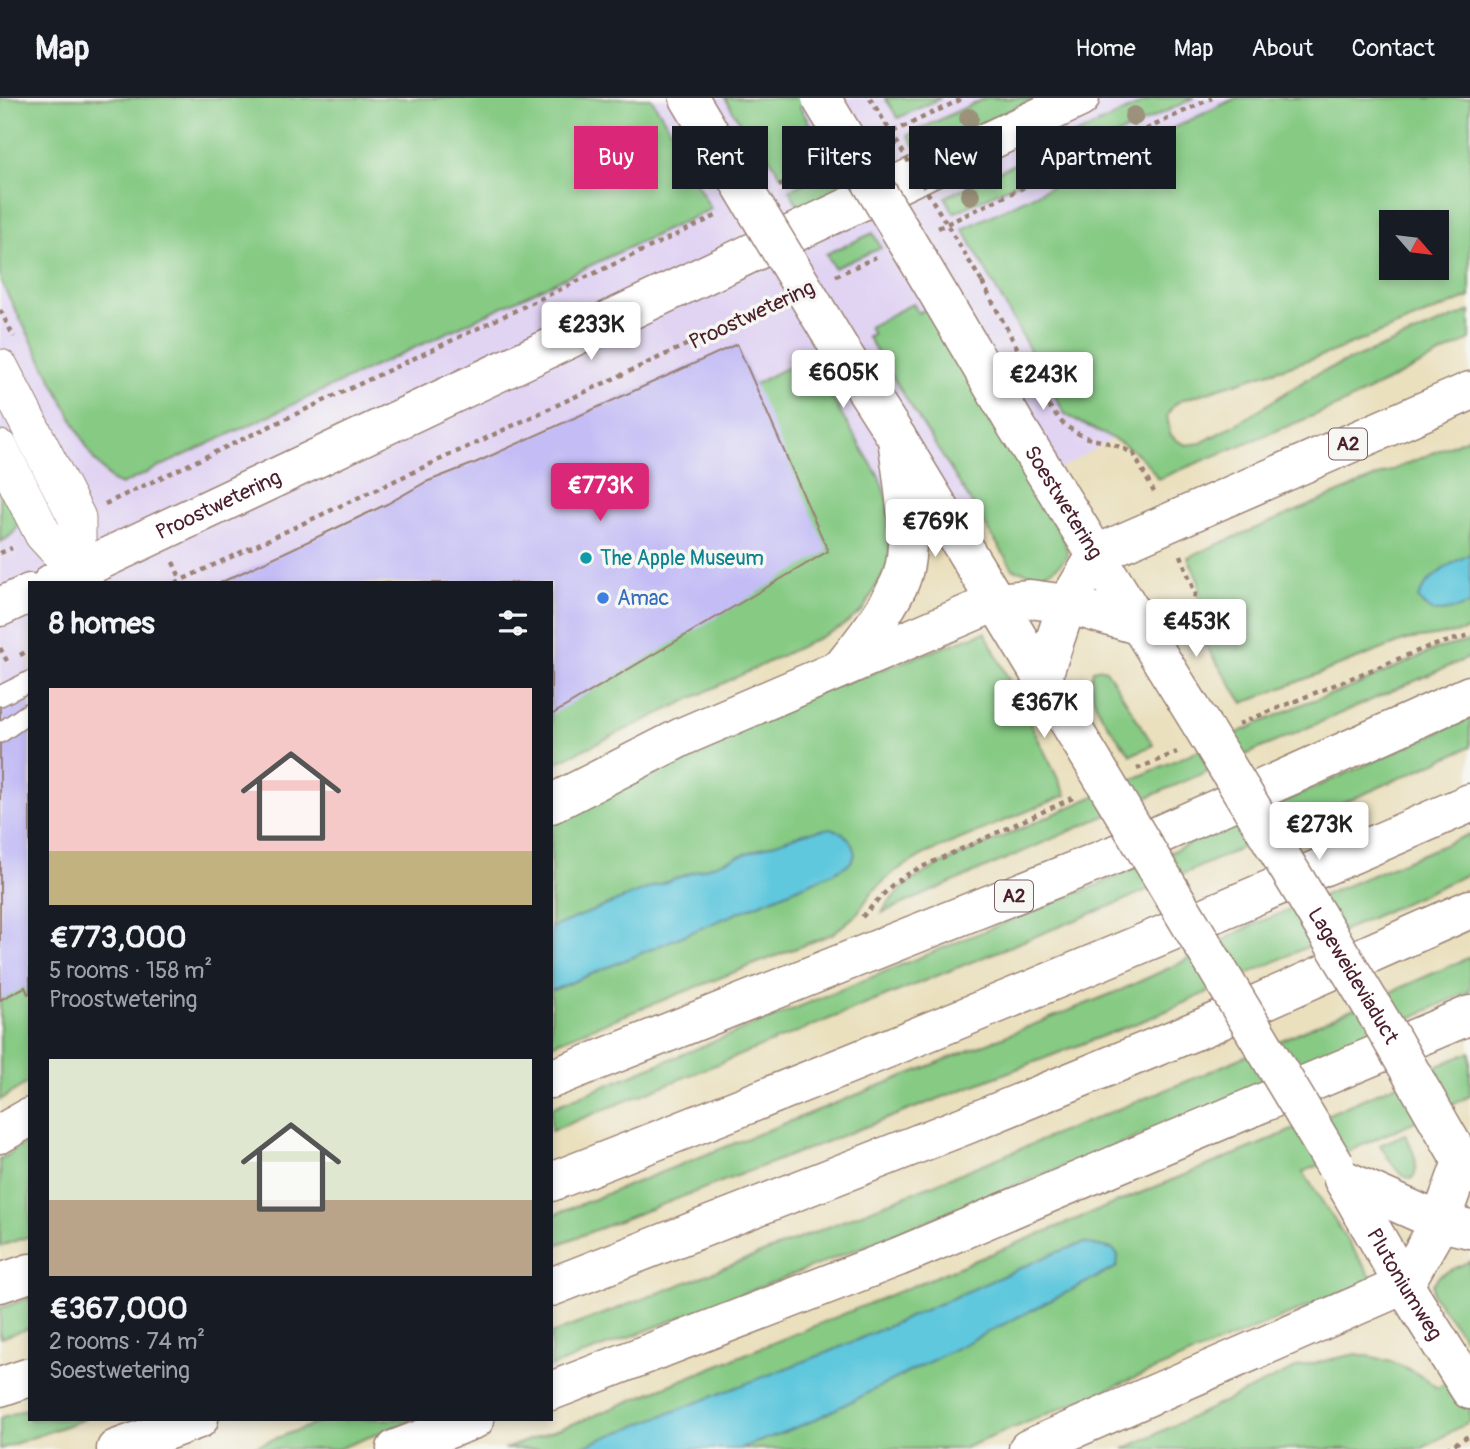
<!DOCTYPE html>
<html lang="en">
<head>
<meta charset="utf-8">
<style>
  :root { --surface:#171b24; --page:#242831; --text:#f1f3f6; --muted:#9ea1a6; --line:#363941; --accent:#db2777 }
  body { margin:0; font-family:Pangolin,sans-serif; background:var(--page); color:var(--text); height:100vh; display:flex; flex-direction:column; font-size:26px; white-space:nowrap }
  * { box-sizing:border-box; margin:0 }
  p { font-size:23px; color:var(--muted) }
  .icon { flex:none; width:38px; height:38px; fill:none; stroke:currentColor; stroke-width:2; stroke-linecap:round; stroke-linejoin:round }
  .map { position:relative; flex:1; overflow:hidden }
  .drawer { position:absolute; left:28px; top:483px; width:525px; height:840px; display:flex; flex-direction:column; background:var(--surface); border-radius:0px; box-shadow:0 4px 10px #0003 }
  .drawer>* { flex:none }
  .top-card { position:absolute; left:574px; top:28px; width:665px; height:63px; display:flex; gap:14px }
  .needle { width:46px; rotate:118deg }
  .controls { position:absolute; left:1379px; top:112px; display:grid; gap:14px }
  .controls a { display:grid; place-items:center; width:70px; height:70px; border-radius:0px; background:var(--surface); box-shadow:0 4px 10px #0003; font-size:35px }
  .price { position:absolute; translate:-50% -60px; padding:0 16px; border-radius:7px; background:#fff; color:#222; font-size:23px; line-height:46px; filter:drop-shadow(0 2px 4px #0008) }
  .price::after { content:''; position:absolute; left:50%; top:42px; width:21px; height:16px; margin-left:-10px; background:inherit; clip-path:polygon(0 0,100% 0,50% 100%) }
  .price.selected { background:var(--accent); color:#fff }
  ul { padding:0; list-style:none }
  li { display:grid; align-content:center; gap:14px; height:371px; padding:0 21px }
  li span { display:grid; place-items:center; height:217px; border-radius:0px; color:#555 }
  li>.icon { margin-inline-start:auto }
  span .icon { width:126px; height:126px; fill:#fffc; stroke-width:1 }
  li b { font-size:30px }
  h2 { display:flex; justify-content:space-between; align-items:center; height:84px; padding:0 21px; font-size:30px }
  .tag { padding:0 24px; border-radius:0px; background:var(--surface); box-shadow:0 4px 10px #0003; font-size:24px; line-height:63px }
  .tag.selected { background:var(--accent); color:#fff }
  header { display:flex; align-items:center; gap:42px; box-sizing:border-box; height:98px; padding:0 35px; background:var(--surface); border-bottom:2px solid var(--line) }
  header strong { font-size:33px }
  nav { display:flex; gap:38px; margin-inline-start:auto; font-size:24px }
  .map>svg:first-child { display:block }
  .built { fill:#e1d4f3; fill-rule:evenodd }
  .green { fill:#86ca84; stroke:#687458; stroke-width:2; fill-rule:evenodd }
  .water { fill:#60c8dd; stroke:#557484; stroke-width:2 }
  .building { fill:#c3bcf5 }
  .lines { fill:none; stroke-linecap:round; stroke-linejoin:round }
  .lane-casing { stroke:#9a8074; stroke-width:22 }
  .street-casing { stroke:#9a8074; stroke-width:39 }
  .secondary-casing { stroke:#9a8074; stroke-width:41 }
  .highway-casing { stroke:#9a8074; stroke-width:41 }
  .path { stroke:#9a8074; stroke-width:4.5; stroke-dasharray:5 5; stroke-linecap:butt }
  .lane { stroke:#fff; stroke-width:19 }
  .street { stroke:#fff; stroke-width:37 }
  .secondary { stroke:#fff; stroke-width:38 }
  .highway { stroke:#fff; stroke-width:38 }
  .secondary-bridge-casing { stroke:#9a8074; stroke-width:41; stroke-linecap:butt }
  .path-bridge { stroke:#9a8074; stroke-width:4.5; stroke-dasharray:5 5; stroke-linecap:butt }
  .secondary-bridge { stroke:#fff; stroke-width:38 }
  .tree { fill:#9c927c }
  .culture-dot { fill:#0f9aa8; stroke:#f6f6f2; stroke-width:2.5 }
  .shop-dot { fill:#3f7fe0; stroke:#f6f6f2; stroke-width:2.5 }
  .labels { text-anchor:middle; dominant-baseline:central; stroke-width:7; stroke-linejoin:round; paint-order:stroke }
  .shield { fill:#f6f6f2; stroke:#7e6067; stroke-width:2 }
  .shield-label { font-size:19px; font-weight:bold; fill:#4a1f2b }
  .street-label { font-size:21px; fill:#4a1f2b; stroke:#f6f6f2 }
  .culture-label { font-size:21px; fill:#0d838f; stroke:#f6f6f2; text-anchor:start }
  .shop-label { font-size:21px; fill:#366cbe; stroke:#f6f6f2; text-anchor:start }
</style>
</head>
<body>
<header>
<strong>Map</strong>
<nav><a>Home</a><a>Map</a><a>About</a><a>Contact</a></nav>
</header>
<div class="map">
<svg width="1470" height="1351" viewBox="0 0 1470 1351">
  <rect width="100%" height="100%" fill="#f6f6f2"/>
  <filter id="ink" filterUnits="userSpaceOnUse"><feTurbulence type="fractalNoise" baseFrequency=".0143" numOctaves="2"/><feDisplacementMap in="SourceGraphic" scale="14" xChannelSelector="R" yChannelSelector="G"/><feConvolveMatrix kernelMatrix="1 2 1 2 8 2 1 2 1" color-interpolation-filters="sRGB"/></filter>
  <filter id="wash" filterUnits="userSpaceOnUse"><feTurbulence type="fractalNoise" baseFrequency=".00686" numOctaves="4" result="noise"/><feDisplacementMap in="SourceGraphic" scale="28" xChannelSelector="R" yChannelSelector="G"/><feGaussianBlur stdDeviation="1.57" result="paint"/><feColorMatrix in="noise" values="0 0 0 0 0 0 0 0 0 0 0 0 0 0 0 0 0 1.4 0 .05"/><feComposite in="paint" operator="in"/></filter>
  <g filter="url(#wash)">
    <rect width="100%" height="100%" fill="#eae0be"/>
    <path class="built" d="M0,0H1470V199L1324,257L1182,302L551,657V485H30V935L0,951ZM1391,124H1437V170H1391Z"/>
    <g class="green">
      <path d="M0,0H651L688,59L683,62L711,111L121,387L112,383L92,359L0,182Z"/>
      <path d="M725,0H801L804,5L799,8L828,56L781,78L750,29L744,31Z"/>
      <path d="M885,0H941L898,20Z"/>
      <path d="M985,0H1036L919,55L908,37Z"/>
      <path d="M1153,0H1194L954,115L945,99Z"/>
      <path d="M1236,0H1470V199L1324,257L1182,302L1174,307L1167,317L1170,336L1176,342L1186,347L1201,345L1238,325L1314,277L1470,213V242L1342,306L1158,381C1138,344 1098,337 1065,316L963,131ZM1391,124H1437V170H1391Z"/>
      <path d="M836,71L848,90L801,112L789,92Z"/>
      <path d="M873,135L881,150L834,170L826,156Z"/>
      <path d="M913,205L918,215L928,210L1064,441L1068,457C1051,480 1037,478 1013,471L867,238L873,236L869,229Z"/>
      <path d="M799,263L803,269L811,265L879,379L890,410L889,465L863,512L840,530L551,667V602L644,356L755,286Z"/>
      <path d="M1470,339V531L1461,534L1406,542L1243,605L1200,539L1199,484L1188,459Z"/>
      <path d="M0,382L21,422C16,433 11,439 0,444Z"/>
      <path d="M985,534L1066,697L925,756L894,774L872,794L856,817L832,836L551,946V725L622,687L797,602Z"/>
      <path d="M1470,543V559L882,815C895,791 914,781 937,768L1305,605L1353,589L1436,551Z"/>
      <path d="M1100,570L1106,572L1111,579L1153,647L1131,657C1114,634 1083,603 1093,572Z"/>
      <path d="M1470,620V649L1113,807L551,1033V1010L1102,785Z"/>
      <path d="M1470,736V775L1155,918L551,1149V1118L1121,892L1180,865L1250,828Z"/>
      <path d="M1470,859V893L1222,1005L792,1177L551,1269V1236L776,1150L1202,977Z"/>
      <path d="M30,883V983L0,1002V897Z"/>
      <path d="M1470,954V998L1303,1074L1373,1182L962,1351H504L586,1321L1258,1047Z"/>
      <path d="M1405,1036C1411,1049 1422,1068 1412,1081C1397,1079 1388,1058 1380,1047Z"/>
      <path d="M30,1042V1138L0,1148V1062Z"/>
      <path d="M1470,1163V1248L1433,1197V1186L1440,1177Z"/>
      <path d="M30,1200V1230L0,1240V1210Z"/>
      <path d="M1356,1256C1389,1261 1412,1269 1437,1290L1470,1271V1323L1421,1351H1124L1300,1268Z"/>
      <path d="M30,1310V1321H85L0,1351V1320Z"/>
      <path d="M328,1321H416L338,1351H247Z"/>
    </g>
    <g class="water">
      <path d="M1470,456V506C1450,513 1431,522 1418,500C1426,479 1451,465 1470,456Z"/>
      <path d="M831,730C846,736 852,741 855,757L850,765L833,775L551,893V830L654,788L804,735Z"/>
      <path d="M1084,1145L1113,1151L1118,1158L1117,1169L810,1324L740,1351H575L834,1252L1057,1154Z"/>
    </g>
    <g id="blocks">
      <g class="building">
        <path d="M737,246L828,453L551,617V485H220L387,406L426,384L475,365Z"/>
        <path d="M30,574V895L28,896L25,889L0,902V588Z"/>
      </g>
    </g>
  </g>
  <g filter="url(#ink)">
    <use href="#blocks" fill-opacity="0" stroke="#9a8074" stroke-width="2"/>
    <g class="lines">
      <defs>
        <g id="lane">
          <path d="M0,598L30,583"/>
          <path d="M0,635L30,614"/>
        </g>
        <g id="street">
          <path d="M0,270L77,420V473"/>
          <path d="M0,351L43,436L77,473"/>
        </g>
        <g id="secondary">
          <path d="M689,0L716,45"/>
          <path id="s1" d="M942,202L1015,326L1201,626"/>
          <path d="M840,251L897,340L1098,672"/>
          <path id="s2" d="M52,485L1080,0"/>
          <path d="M0,509L30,495"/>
          <path d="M1438,1022L1470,1077"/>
          <path id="s3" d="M1343,1081L1404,1187L1470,1292"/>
        </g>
        <g id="highway">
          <path d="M844,567C864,542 885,515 899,486C916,450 902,379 897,340"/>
          <path d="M1042,581L1067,506L1097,456L1470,293"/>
          <path d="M551,706L684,638L996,504L1030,501L1067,506L1141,528"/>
          <path d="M551,981L1114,757L1470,597"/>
          <path d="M0,1036L30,1019"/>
          <path d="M1343,1081L1440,1124L1470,1131"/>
          <path d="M551,1084C860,964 1167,838 1470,705"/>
          <path d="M0,1185L30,1175"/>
          <path d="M551,1189L966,1027L1214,925L1470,811"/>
          <path d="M0,1289L30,1279"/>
          <path d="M551,1293L898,1159L1470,917"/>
          <path d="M116,1351L199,1321"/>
          <path d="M396,1351L475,1321"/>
          <path d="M1028,1351L1404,1187L1440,1124L1462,1064"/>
        </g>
      </defs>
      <use href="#lane" class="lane-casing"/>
      <use href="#street" class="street-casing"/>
      <use href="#secondary" class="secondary-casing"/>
      <use href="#highway" class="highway-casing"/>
      <g class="path">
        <path d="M884,38L964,0"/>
        <path d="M779,88L822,67"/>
        <path d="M938,130L1212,0"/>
        <path d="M836,178L876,159"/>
        <path d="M982,184L1046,304L1064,327L1084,339L1113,346L1133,355L1154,394"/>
        <path d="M0,212L14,239"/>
        <path d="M105,406L718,117"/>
        <path d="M0,455L12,450"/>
        <path d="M1181,457L1195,496L1189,529L1192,543"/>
        <path d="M173,464L181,482"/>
        <path d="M175,485L774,206"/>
        <path d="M0,550L7,563"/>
        <path d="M20,557L30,552"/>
        <path d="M1239,626L1425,550L1470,537"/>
        <path d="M1137,671L1177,654"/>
        <path d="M862,819L892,787L911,774L1075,699"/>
        <path d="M1446,1351L1470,1337"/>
      </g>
      <use href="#lane" class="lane"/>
      <use href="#street" class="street"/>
      <use href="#secondary" class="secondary"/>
      <use href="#highway" class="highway"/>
      <defs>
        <g id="secondary-bridge">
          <path d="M821,0L942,202"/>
          <path d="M716,45L840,251"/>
          <path id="s4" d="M1201,626L1387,933L1438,1022"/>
          <path d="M1098,672L1335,1067"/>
        </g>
      </defs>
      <use href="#secondary-bridge" class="secondary-bridge-casing"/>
      <path class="path-bridge" d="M870,0L982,184"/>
      <use href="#secondary-bridge" class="secondary-bridge"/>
    </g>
    <g class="tree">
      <circle cx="1134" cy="18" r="10"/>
      <circle cx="969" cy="20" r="10"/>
      <circle cx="1055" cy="58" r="10"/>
      <circle cx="970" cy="97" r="10"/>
    </g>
  </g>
  <circle class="culture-dot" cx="586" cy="460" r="7"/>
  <circle class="shop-dot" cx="603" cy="500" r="7"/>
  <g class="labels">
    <g class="shield">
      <rect x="1329" y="330.5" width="38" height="31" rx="5"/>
      <rect x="995" y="782.5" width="38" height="31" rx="5"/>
    </g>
    <g class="shield-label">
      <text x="1348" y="346">A2</text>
      <text x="1014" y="798">A2</text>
    </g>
    <g class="street-label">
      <text transform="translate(752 217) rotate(-25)">Proostwetering</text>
      <text stroke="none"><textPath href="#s1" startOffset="236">Soestwetering</textPath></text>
      <text stroke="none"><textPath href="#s2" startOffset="184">Proostwetering</textPath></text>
      <text stroke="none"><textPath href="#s4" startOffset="294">Lageweideviaduct</textPath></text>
      <text stroke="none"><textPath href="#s3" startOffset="122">Plutoniumweg</textPath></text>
    </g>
    <g class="culture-label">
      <text x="600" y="460">The Apple Museum</text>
    </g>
    <g class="shop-label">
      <text x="617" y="500">Amac</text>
    </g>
  </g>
</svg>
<div class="controls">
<a><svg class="needle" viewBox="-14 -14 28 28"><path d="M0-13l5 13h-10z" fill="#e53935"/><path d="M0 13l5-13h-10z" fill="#9ea1a6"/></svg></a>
</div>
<b class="price" style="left:591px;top:264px">€233K</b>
<b class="price" style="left:843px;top:312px">€605K</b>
<b class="price" style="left:1043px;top:314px">€243K</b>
<b class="price selected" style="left:600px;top:425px">€773K</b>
<b class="price" style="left:935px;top:461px">€769K</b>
<b class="price" style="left:1196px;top:561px">€453K</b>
<b class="price" style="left:1044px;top:642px">€367K</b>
<b class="price" style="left:1319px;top:764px">€273K</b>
<div class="top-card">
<a class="tag selected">Buy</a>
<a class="tag">Rent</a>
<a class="tag">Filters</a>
<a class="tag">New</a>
<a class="tag">Apartment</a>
</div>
<section class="drawer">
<h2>8 homes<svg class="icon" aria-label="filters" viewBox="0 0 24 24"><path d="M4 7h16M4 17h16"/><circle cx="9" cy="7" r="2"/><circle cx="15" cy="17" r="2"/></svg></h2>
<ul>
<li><span style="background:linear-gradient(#f6c9c9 75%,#c2b280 0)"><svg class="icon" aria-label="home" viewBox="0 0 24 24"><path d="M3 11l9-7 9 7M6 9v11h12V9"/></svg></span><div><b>€773,000</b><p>5 rooms · 158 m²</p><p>Proostwetering</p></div></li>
<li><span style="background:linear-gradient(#dfe7d0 65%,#b9a48a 0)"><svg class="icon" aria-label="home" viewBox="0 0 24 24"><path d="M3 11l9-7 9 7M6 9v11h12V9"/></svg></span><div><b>€367,000</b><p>2 rooms · 74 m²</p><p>Soestwetering</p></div></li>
</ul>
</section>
</div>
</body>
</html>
